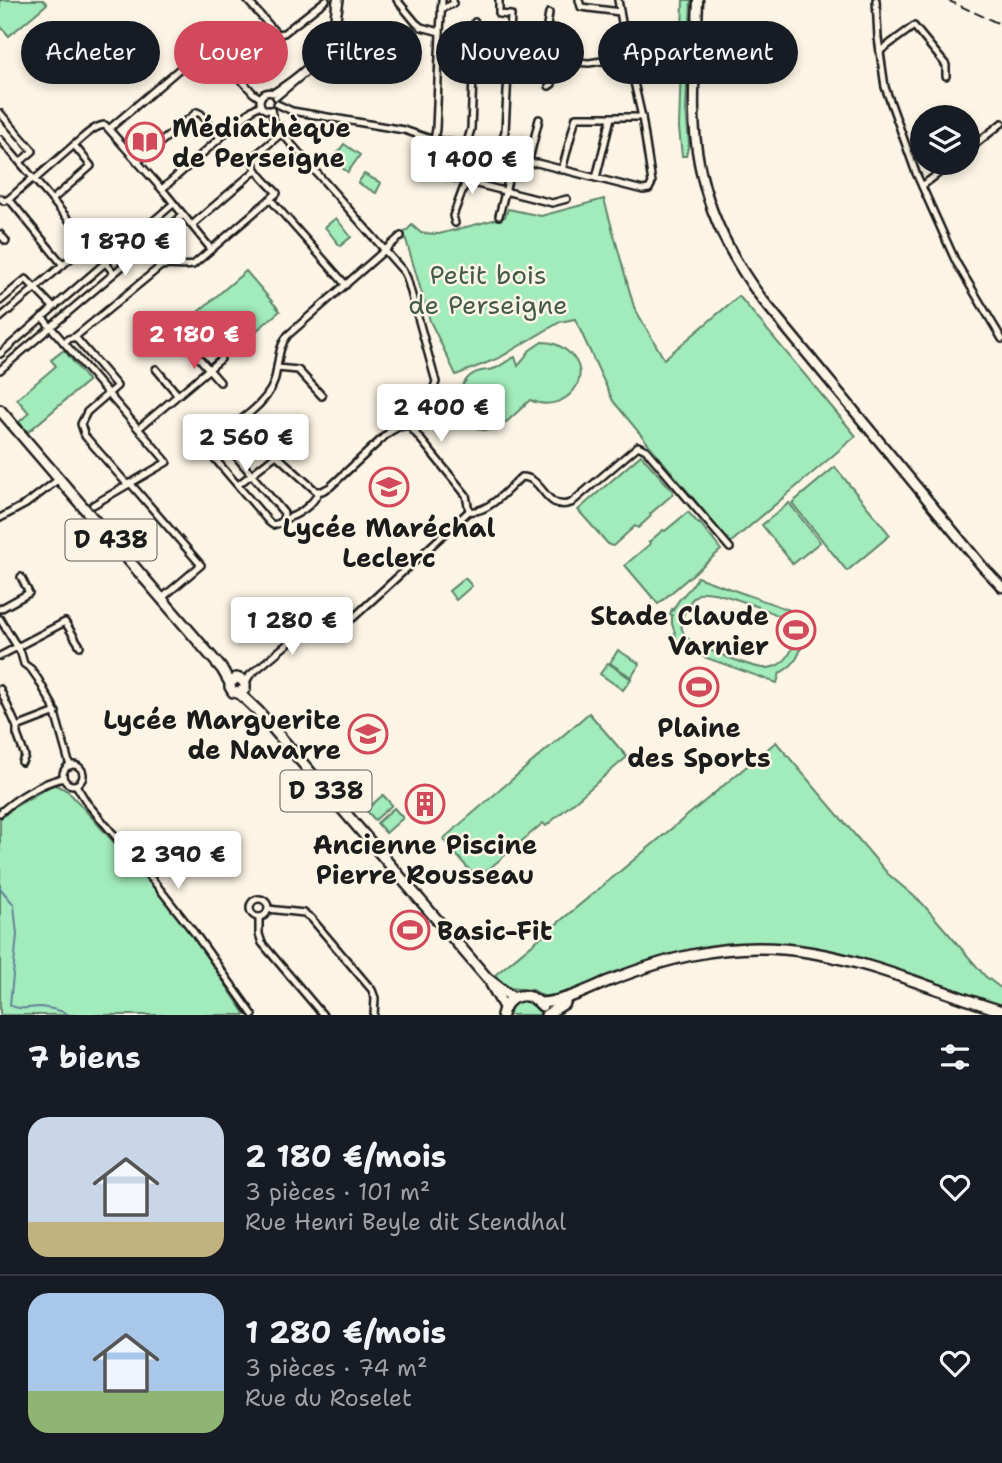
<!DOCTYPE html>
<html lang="fr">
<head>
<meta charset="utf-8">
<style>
  :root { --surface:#171b24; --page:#242831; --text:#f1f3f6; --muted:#9ea1a6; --line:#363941; --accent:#d1495b }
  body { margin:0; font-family:"Shantell Sans",sans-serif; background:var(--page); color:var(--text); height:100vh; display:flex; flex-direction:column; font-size:26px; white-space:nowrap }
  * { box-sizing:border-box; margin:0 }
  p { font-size:23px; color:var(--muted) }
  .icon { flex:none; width:38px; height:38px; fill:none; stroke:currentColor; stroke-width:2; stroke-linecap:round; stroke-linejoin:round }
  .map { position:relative; height:1015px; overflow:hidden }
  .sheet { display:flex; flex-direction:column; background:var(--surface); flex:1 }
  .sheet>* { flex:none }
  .hud { position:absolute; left:21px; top:21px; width:961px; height:63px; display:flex; gap:14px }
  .tools { position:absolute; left:910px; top:105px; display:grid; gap:14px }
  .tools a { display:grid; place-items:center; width:70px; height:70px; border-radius:50%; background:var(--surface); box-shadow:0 4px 10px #0003; font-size:35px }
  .price { position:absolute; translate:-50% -60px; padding:0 16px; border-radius:7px; background:#fff; color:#222; font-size:23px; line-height:46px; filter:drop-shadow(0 2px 4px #0008) }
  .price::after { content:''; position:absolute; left:50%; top:42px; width:21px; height:16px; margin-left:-10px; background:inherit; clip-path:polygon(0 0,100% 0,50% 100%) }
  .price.on { background:var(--accent); color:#fff }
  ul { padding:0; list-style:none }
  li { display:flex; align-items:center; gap:21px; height:175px; padding:0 28px }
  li+li { border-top:2px solid var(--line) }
  li span { display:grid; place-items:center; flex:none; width:196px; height:140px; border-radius:21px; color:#555 }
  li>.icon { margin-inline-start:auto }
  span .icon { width:84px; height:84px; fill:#fffc; stroke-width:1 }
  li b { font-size:30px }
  h2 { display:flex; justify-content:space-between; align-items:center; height:84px; padding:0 28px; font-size:30px }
  .chip { padding:0 24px; border-radius:32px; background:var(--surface); box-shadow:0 4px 10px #0003; font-size:24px; line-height:63px }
  .chip.on { background:var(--accent); color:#fff }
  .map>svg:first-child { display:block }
  .green { fill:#a2ebba; stroke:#5f846b; stroke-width:2; fill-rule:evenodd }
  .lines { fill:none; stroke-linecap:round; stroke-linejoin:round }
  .stream { stroke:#63819b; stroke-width:2 }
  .street-casing { stroke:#1c1c1c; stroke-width:10 }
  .secondary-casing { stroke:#1c1c1c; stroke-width:13 }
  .primary-casing { stroke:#1c1c1c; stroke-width:14 }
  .street { stroke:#fcf5e5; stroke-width:5 }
  .secondary { stroke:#fcf5e5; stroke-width:8 }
  .primary { stroke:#fcf5e5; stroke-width:9 }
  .rail { stroke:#1c1c1c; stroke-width:2; stroke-dasharray:10 5; stroke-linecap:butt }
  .labels { text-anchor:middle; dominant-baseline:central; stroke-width:5; stroke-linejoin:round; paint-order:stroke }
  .shield { fill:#fcf5e5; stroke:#5f5d58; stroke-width:2 }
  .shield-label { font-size:24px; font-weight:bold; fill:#1c1c1c }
  .poi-label { font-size:26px; font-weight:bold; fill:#1c1c1c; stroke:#fcf5e5 }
  .park-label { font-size:26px; fill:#445a4b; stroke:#fcf5e5 }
</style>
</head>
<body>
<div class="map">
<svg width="1002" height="1015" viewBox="0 0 1002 1015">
  <rect width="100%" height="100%" fill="#fcf5e5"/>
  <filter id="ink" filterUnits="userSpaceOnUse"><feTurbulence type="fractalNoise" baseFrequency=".0143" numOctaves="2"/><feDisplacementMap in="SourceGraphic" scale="14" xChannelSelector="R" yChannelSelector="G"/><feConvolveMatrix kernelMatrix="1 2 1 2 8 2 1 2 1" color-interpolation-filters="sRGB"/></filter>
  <g filter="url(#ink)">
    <g class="green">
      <path d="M0,0H43L47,4L9,36L0,26Z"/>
      <path d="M683,0H691L686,109L689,144L686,156H682L679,128Z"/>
      <path d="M344,144L360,155L348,172L332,161Z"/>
      <path d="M364,174L381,183L376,193L358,183Z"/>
      <path d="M604,199L634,307L664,359L739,296L856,436L730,543L613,401L575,319L560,322L499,358L456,375L430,321L404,233L412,225L421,233L439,234L505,217L508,209L541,216Z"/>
      <path d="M336,218L351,237L340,246L325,227Z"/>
      <path d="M246,271L280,311L226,356L192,317Z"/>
      <path d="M542,342C553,342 559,345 567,351C599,376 564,416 530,400C521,408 507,424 497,428C467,441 446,396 470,376C480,368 487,372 496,368C502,365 508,360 515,357L518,366L530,350Z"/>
      <path d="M64,350L88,381L28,432L19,422L29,413L17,399L56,366L51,360Z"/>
      <path d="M641,455L673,491L672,495L650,514L651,516L638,528L635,526L613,546L609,545L578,510Z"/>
      <path d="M835,467L890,535L847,571L792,503Z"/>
      <path d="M789,503L820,542L793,564L762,525Z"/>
      <path d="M688,512L699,524L700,523L721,550L658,604L625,565L650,544L649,542L663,530L665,531Z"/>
      <path d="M697,577L801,614L798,623L802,636L805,637L804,642H802C800,657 793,666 780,673L777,683L673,646L676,636L672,624V615L670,614L672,609L673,610C680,594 692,591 697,577ZM703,592C717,591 780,612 788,623C802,642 787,670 763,668C746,666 715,652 697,645C679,635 678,624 687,607C692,599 694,595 703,592Z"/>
      <path d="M465,578L472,586L456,600L449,591Z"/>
      <path d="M618,650L640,664L631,677L610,663Z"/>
      <path d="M608,663L631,679L623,690L600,674Z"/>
      <path d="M589,713L627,757L546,826L543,823L477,879L443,839Z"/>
      <path d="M776,742L888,874L922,903L985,976L1002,989V1006L965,994L916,975L812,947L774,943L699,948L628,969L567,993L548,999L533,990L508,988L495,975Z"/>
      <path d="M54,784L68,791L153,886L194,938L246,1015H0V819L13,808Z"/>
      <path d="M383,795L392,805L375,820L366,810Z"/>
      <path d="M394,808L403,818L386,833L377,823Z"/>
      <path d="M522,1000C531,1000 539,1006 542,1015H506L511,1004Z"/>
    </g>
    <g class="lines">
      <path class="stream" d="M0,888L14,905L17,935L10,1005C19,1011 29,1007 40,1007C50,1008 61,1010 70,1015"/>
      <defs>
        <g id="street">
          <path d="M247,0L277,34L284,33L326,0"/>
          <path d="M579,0L581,7L620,12"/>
          <path d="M876,0L878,38L885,87L916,173L956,262L1002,339"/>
          <path d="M441,9L453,4V0"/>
          <path d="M440,32L442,0"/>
          <path d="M880,51L914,26L946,65V76"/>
          <path d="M439,54L589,63L628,57"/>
          <path d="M318,61C335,42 336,24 340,0"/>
          <path d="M549,86L552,84L554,61L547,26L549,13"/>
          <path d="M276,97L306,72"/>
          <path d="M277,104L292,111L404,130L434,140L436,129L440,32L421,27L416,23L397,0"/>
          <path d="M271,110L274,121L279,130L404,272L407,278L436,382L432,392L412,412L409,425"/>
          <path d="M271,110C264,111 260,107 260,101C261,94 266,91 273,93C295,79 321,60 331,33C334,23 335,11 336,0"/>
          <path d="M0,113L33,151L20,162"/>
          <path d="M109,129L205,47L214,49L253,93L260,98"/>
          <path d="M0,139L114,273"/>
          <path d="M434,140C449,142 480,147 494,153C508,160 520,165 537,163L643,190L649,189L652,183L642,117L628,56L618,0"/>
          <path d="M74,145C83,138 93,126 105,125L167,195L211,249"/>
          <path d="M466,146L471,129L475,22"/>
          <path d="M968,150L1002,123"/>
          <path d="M498,156L505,131L511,15L499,14V0"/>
          <path d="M137,162L197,112L201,114L220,138"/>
          <path d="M528,164L539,119"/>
          <path d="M562,170L576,117H642"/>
          <path d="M445,176L552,203L567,199"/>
          <path d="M596,178L611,118"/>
          <path d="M34,180L74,145L91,166L52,200"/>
          <path d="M922,186L952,163"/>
          <path d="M162,189L252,110L260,105"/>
          <path d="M0,198L4,201L9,199L33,178"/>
          <path d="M9,199L63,265"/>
          <path d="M270,199L346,285"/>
          <path d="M499,216L513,161"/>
          <path d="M455,223L453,216L466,181"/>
          <path d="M192,225L256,170"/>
          <path d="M0,234L6,241"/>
          <path d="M0,301L26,279L53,307"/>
          <path d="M42,317L167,462L93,505"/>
          <path d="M0,318L78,252"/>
          <path d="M75,337L161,266C172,264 182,267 193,265L277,193C268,183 254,172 252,158L282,133"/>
          <path d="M64,343L68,339L75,337L117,386L87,412L81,424L85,436L127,484"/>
          <path d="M186,343L220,382"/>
          <path d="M0,354L173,204"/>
          <path d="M277,368L298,370L322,396"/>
          <path d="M156,369L178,395"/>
          <path d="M0,370L183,215"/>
          <path d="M236,425L248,437L273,452L316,491H322L330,487L388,433L398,427L409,425"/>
          <path d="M139,428L221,359"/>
          <path d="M204,446L269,522L273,525L280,523L283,519L284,513L218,435C237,423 267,404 274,382C279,365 277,348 288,335L401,236"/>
          <path d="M273,452L298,430"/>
          <path d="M130,483L201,565L161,599"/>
          <path d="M238,485L276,455"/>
          <path d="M469,511C488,514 508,489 521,477C544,476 544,512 571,503L638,446L646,450L730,548"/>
          <path d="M0,518L26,504L59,479"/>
          <path d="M283,519C297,517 314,504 319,491"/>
          <path d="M0,609L29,593L21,577"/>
          <path d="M0,619L21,653L24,664L31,669L38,679L53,706L70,766"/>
          <path d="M0,656L65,622L80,646"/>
          <path d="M245,684L250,675L320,617C331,614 341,621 353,618L469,511L466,495L409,425"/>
          <path d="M0,689L17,727L56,712"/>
          <path d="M17,727V734L25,756L22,762"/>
          <circle cx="73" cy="775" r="10"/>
          <path d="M76,785L87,803L155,883L196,935L253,1015"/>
          <path d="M0,813C16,798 41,783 63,778"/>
          <circle cx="259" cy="908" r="9"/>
          <path d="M268,909L304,913L311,918L372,990L375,998L374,1015"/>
          <path d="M259,917V934L262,943L323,1015"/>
        </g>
        <path id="secondary" d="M698,0C697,37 693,75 694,112C695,183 720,243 762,299L982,566L1002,587"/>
        <g id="primary">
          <path d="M0,410L222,669L230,683V687L233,692L238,693L245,689V684L241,679L236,678L230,683"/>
          <path d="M239,693L258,711L487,978L513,998"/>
          <path d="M491,984L504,1007"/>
          <path d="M540,1003C563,1002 585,991 606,982C634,971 662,961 692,955C781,936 849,958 931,987C955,995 978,1004 1002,1011"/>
          <path d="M502,1015C507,994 528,989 542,1006"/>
          <path d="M546,1015L565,1003"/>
        </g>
      </defs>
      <use href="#street" class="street-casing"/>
      <use href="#secondary" class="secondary-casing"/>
      <use href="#primary" class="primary-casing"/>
      <use href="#street" class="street"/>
      <use href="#secondary" class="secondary"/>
      <use href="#primary" class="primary"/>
      <path class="rail" d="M947,0L1002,25"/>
    </g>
  </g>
  <defs>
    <symbol id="library-ring" viewBox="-11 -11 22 22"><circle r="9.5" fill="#fcf5e5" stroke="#d1495b" stroke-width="1.5"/><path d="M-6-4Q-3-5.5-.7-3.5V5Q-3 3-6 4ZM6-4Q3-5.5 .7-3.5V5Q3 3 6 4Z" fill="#d1495b"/></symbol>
    <symbol id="school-ring" viewBox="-11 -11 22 22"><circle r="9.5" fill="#fcf5e5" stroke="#d1495b" stroke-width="1.5"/><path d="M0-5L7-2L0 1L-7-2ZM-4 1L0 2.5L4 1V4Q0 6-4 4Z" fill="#d1495b"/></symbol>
    <symbol id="stadium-ring" viewBox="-11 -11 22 22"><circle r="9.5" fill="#fcf5e5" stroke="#d1495b" stroke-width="1.5"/><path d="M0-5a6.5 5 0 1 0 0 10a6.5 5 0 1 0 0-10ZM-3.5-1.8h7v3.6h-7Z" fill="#d1495b"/></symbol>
    <symbol id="building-ring" viewBox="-11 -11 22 22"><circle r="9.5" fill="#fcf5e5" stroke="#d1495b" stroke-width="1.5"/><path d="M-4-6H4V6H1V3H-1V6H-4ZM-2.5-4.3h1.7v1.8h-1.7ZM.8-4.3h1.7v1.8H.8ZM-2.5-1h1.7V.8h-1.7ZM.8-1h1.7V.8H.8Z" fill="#d1495b"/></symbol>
  </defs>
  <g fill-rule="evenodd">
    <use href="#library-ring" x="123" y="120" width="44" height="44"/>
    <use href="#school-ring" x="367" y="465" width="44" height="44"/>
    <use href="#stadium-ring" x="774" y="608" width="44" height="44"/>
    <use href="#stadium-ring" x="677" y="665" width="44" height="44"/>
    <use href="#school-ring" x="346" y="712" width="44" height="44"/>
    <use href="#building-ring" x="403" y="782" width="44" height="44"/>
    <use href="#stadium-ring" x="388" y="908" width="44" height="44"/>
  </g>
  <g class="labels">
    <g class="shield">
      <rect x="65.5" y="519.5" width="91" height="41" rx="5"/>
      <rect x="280.5" y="770.5" width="91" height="41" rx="5"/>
    </g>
    <g class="shield-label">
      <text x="111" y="540">D 438</text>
      <text x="326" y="791">D 338</text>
    </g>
    <g class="poi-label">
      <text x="172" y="127" text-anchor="start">Médiathèque<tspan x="172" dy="30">de Perseigne</tspan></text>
      <text x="389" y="527">Lycée Maréchal<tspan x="389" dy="30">Leclerc</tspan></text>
      <text x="769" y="615" text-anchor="end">Stade Claude<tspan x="769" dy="30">Varnier</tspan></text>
      <text x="341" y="719" text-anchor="end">Lycée Marguerite<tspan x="341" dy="30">de Navarre</tspan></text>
      <text x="699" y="727">Plaine<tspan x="699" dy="30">des Sports</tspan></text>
      <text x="425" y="844">Ancienne Piscine<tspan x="425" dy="30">Pierre Rousseau</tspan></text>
      <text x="437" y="930" text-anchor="start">Basic-Fit</text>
    </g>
    <g class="park-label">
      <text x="488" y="274">Petit bois<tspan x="488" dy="30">de Perseigne</tspan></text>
    </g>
  </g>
</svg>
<div class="tools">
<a><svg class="icon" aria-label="layers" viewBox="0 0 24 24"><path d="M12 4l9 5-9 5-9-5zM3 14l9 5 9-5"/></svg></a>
</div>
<b class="price" style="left:472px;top:196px">1 400 €</b>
<b class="price" style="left:125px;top:278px">1 870 €</b>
<b class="price on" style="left:194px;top:371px">2 180 €</b>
<b class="price" style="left:441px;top:444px">2 400 €</b>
<b class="price" style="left:246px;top:474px">2 560 €</b>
<b class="price" style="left:292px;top:657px">1 280 €</b>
<b class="price" style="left:178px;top:891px">2 390 €</b>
<div class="hud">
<a class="chip">Acheter</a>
<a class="chip on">Louer</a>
<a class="chip">Filtres</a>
<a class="chip">Nouveau</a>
<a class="chip">Appartement</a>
</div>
</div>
<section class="sheet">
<h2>7 biens<svg class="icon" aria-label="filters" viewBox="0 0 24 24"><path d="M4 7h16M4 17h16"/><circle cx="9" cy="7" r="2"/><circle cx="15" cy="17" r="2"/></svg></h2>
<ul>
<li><span style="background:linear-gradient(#c9d6e8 75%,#c2b280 0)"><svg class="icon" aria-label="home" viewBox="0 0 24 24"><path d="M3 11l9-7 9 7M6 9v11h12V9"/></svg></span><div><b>2 180 €/mois</b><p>3 pièces · 101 m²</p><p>Rue Henri Beyle dit Stendhal</p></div><svg class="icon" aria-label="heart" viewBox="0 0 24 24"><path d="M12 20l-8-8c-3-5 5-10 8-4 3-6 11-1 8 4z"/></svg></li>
<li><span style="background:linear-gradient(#a9c7e8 70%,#8fb573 0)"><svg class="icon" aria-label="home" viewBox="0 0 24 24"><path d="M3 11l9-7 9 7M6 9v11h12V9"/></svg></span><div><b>1 280 €/mois</b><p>3 pièces · 74 m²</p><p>Rue du Roselet</p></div><svg class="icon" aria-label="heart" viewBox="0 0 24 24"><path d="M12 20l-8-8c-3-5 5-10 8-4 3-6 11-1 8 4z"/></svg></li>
</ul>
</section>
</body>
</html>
